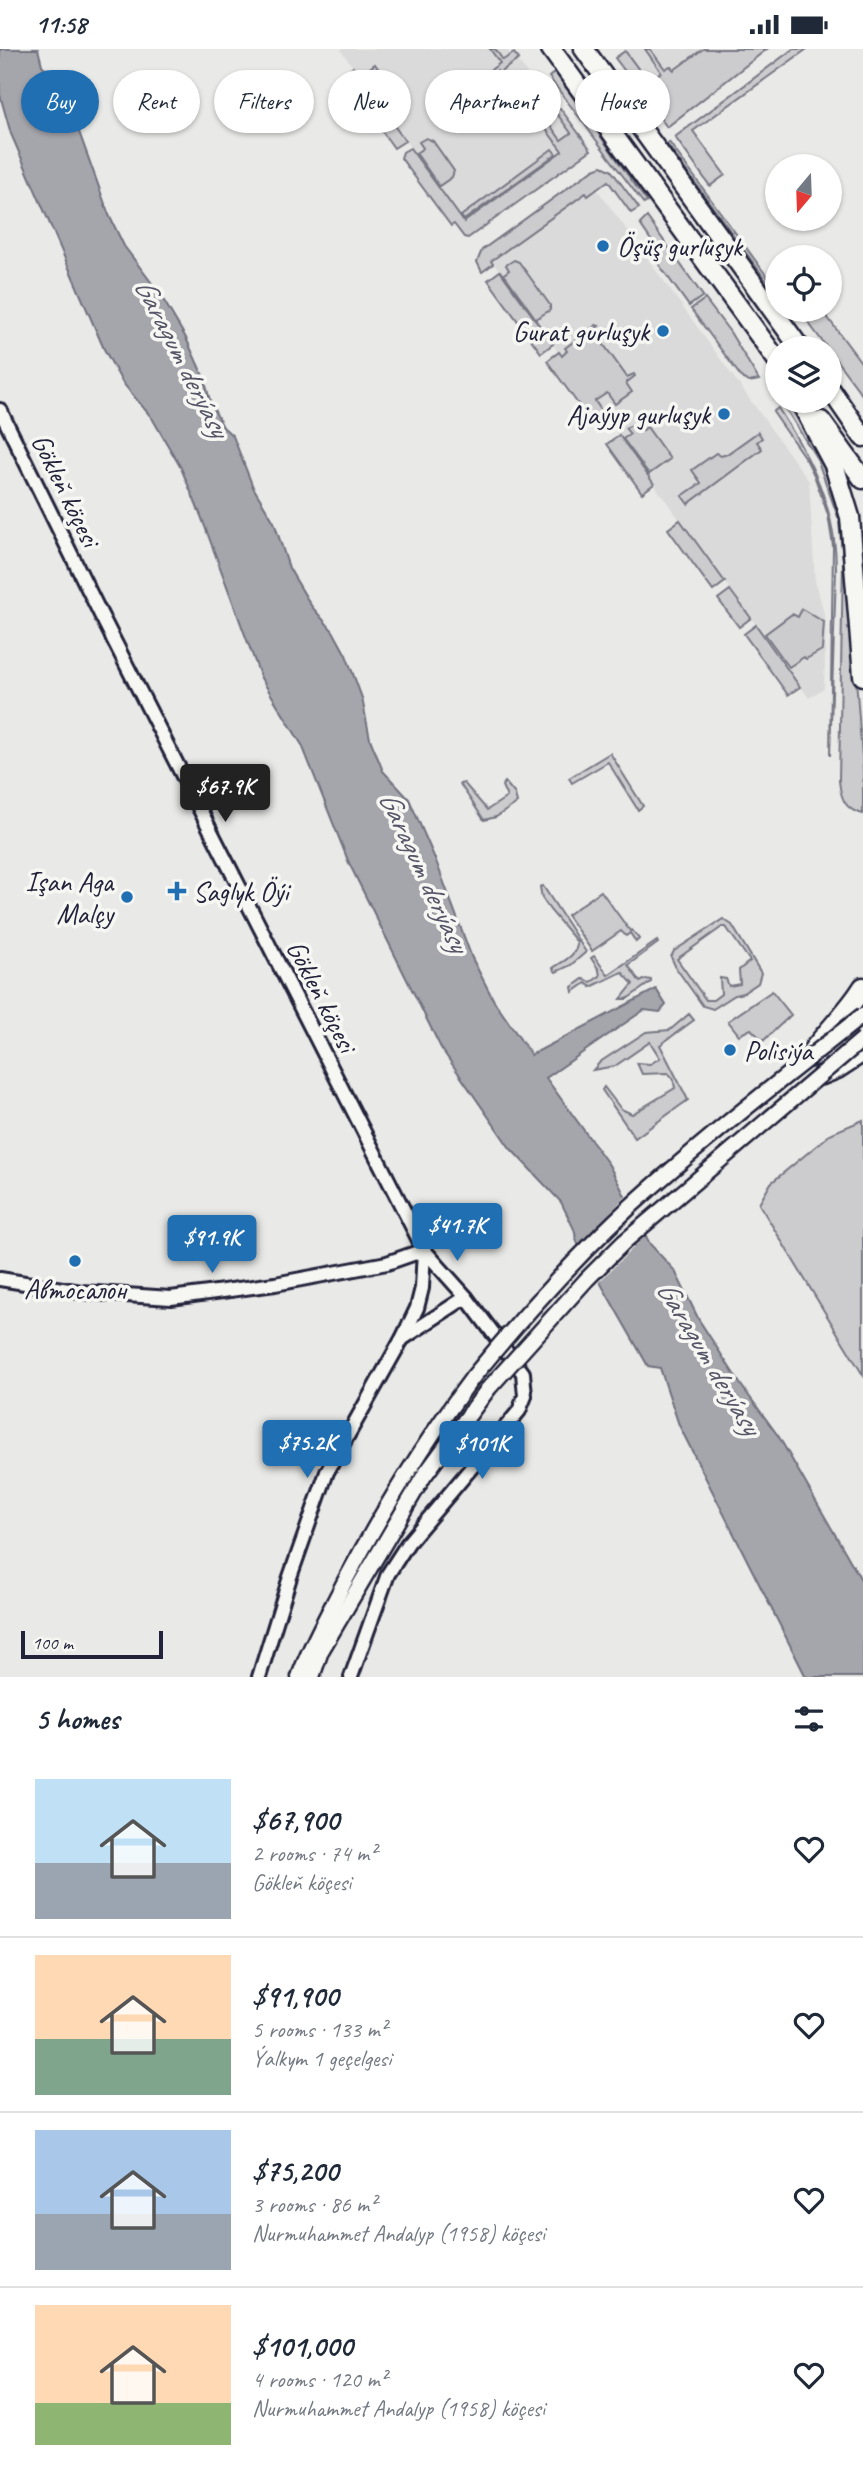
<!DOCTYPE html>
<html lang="en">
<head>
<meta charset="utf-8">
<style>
  :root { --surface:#fff; --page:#f2f2f3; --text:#1f2937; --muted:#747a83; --line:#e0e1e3; --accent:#1f6fb2 }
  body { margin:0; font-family:Caveat,sans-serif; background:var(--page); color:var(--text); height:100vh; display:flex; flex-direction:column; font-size:26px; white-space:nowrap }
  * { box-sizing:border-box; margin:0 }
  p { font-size:23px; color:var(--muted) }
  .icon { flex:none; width:38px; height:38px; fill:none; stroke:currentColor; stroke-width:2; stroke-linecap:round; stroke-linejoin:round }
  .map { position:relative; height:1628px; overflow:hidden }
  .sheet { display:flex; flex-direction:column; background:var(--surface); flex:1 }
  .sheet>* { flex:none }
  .top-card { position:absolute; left:21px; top:21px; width:822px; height:63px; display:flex; gap:14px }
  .needle { width:46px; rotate:199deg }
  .tools { position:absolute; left:765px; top:105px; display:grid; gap:14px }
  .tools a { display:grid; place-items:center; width:77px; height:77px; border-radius:50%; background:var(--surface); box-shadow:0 2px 5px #0004; font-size:35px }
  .scale { position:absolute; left:21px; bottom:18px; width:142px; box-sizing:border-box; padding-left:7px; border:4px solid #22223b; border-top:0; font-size:19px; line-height:24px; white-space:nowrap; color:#22223b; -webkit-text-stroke:5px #f6f6f2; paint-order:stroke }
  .price { position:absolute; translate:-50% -60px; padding:0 16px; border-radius:7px; background:var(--accent); color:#fff; font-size:23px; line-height:46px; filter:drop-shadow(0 2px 4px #0008) }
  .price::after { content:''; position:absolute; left:50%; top:42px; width:21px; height:16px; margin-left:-10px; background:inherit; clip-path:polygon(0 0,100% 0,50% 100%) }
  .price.active { background:#222; color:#fff }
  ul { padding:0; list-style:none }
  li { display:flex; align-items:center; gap:21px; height:175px; padding:0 35px }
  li+li { border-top:2px solid var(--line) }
  li span { display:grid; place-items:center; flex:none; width:196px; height:140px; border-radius:0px; color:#555 }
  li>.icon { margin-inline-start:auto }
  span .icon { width:84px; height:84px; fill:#fffc; stroke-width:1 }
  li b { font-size:30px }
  h2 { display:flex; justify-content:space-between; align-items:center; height:84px; padding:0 35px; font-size:30px }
  .pill { padding:0 24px; border-radius:32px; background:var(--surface); box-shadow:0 2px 5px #0004; font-size:24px; line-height:63px }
  .pill.active { background:var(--accent); color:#fff }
  .status { display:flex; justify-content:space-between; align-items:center; height:49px; padding:0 35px; background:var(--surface); direction:ltr }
  .status svg { height:19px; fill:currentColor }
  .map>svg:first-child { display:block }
  .built { fill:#dadada }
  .green { fill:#ccccce; stroke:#777784; stroke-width:2; fill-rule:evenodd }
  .water { fill:#a5a5ac; stroke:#71717f; stroke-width:2 }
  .pier { fill:#e9e9e7 }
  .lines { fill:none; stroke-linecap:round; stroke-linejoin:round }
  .minor-casing { stroke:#22223b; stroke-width:18 }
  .major-casing { stroke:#22223b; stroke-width:19 }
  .highway-casing { stroke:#22223b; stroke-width:23 }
  .minor { stroke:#f6f6f2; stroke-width:12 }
  .major { stroke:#f6f6f2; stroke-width:14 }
  .highway { stroke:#f6f6f2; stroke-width:18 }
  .major-bridge-casing { stroke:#22223b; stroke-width:19; stroke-linecap:butt }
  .major-bridge { stroke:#f6f6f2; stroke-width:14 }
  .poi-dot { fill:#1f6fb2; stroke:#f6f6f2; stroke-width:2.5 }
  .labels { text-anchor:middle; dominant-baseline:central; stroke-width:7; stroke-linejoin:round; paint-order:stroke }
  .poi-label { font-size:28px; fill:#22223b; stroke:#f6f6f2; text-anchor:start }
  .street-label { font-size:28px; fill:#22223b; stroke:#f6f6f2 }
  .water-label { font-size:30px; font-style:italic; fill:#565668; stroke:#f6f6f2 }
</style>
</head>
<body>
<div class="status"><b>11:58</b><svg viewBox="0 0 49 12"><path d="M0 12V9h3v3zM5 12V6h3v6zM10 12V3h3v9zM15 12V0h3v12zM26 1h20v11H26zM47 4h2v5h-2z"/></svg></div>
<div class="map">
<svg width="863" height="1628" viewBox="0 0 863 1628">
  <rect width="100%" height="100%" fill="#e9e9e7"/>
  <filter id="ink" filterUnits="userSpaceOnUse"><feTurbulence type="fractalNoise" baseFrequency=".0143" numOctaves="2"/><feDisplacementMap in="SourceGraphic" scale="14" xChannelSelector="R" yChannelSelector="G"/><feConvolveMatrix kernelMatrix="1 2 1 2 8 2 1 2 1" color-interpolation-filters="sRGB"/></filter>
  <g filter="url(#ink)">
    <g class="built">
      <path d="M340,0H506L524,20L570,84L556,93L562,102L464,173Z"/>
      <path d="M624,0H703L674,21L670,16L647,32Z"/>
      <path d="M597,140L809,432L815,532L826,572L824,639L809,649L492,212L586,144L588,147Z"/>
    </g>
    <g class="green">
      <path d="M490,0H495L503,11L514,4L519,10L499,24L497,22L437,65L435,62L500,14Z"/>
      <path d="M645,0H650L665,20L670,17L674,21L703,0H767L667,78L615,9L625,2L648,33L661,23Z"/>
      <path d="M793,0H807L693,82L725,126L710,137L675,88Z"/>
      <path d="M375,15L399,49L385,59L361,26Z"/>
      <path d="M353,18L405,92L394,99L343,28Z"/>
      <path d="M555,23L647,153L644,155L549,28Z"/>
      <path d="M560,59L591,101L468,189L464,188L454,175L451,177L401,109L403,103L410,99L464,173L562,102L540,72L545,69L561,91L571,84L555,62Z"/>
      <path d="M426,89L433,92L454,122L452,128L439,137L416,104L423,99L419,93Z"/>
      <path d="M669,93L777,241L776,245L667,95Z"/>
      <path d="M552,100L556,105L464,171L461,167Z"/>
      <path d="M602,117L611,121L639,159L631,164L608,132L588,147L586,144L491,212L493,215L482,223L477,213L482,201L594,120Z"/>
      <path d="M647,168L703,247L689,257L655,210L661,206L640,175Z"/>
      <path d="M514,211L519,213L550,256V261L536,270L504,225L509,221L506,216Z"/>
      <path d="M500,222L553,295L541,304L488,231Z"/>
      <path d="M705,250L730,283L759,331L749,333L742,329L691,260Z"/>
      <path d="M799,261H822L863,316V347Z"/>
      <path d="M596,276L599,277L594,282L627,328L634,325L635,327L626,334L632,343L615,355L607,344L595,352L611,376L599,384L547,312L559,303L562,307L567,302L565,299Z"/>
      <path d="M781,352H789L821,403L843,468H838L817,410Z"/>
      <path d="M778,359C811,409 837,461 836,522L830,707L833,497L828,466L814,426L807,412L773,363Z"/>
      <path d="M632,376L642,382L647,378L670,410L649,425L623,390L630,385L625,379Z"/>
      <path d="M758,383L762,389L757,393L762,400L688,455L682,447L701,434L692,421L716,404L721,407L727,405Z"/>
      <path d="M619,386L654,435L642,444L607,395Z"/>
      <path d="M680,471L725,533L713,542L668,480Z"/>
      <path d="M839,474H844L863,721V765C845,761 841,750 839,732L843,510Z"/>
      <path d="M730,541L751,569L739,578L718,550Z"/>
      <path d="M802,560L824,573L822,601L806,610L804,608L789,618L765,585L792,565L798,568Z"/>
      <path d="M756,576L800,638L788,646L744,585Z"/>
      <path d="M610,704L643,757L638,761L608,713L572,734L569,729Z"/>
      <path d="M505,733L515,745L517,754L496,768L484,771L460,735L464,734L487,761L507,748L502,737Z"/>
      <path d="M543,837L586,903L571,916L556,923L553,919C562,913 578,906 577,893L550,861L542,849L540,838Z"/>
      <path d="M601,842L630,882L632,881L639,890L636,893L630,884L626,887L621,882L592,902L567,866Z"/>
      <path d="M723,870L732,876L761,924L758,934L743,944L735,946L713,960L703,957L676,919L671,908L674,902ZM722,878H726L750,912L739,921L740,935L729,937L726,930L720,929L721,945L713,951H706L677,910Z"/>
      <path d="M657,892L658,894L628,916L640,933L646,930L651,931V933L627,950H621L633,935L622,923L591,938L586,934L573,943L572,938L583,930L591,933L600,927L599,921L591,909L594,907L608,926Z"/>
      <path d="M772,942L791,966L763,992L751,980L739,986L728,972Z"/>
      <path d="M689,965L694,971L660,996L688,1051L635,1089L602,1041L604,1038L621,1060L632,1065L675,1039L673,1029L668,1024L642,1025L637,1014L650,1015L660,1009L650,993L615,1017L593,1021L600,1013L646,983L670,981Z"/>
      <path d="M863,1071V1326L759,1155L771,1134L832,1084Z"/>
    </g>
    <path class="water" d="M0,0H38L42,16L65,44L109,166L124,197L160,245L186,289L204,329L211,355L223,378L233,387L253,438L274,473L289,519L312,558L333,582L346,606L362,649L370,690L383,722L409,750L436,812L472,909L494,952L531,1006L656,940L666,956L660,963L644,961L546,1029L609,1116L650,1195L675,1222L699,1271L741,1336L779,1388L863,1534V1628H806L679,1376L660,1319L648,1317L577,1193L574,1180L561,1153L510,1099L441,999L349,814L302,696L261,629L201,467L181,419L152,369L122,333L104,300L11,85L0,46Z"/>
    <path class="pier" d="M628,1145L648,1184L598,1234L576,1198Z"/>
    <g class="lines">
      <defs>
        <g id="minor">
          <path d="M0,361L101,566L424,1201L422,1239L417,1259L402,1290L327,1423L290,1528L259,1628"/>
          <path d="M0,1230L81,1243L171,1249L275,1235L387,1214L424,1201"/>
          <path d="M402,1290L466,1248"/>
          <path d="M351,1628L388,1525L408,1494L519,1362L525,1347L523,1324L466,1248L424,1201"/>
        </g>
        <g id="major">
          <path d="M299,1628C311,1594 329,1564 345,1532C383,1461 425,1392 473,1328"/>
          <path d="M312,1628L321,1602L424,1427L488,1340"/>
        </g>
        <g id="highway">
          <path d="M551,0L777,311"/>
          <path d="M584,0L800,299"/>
          <path d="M830,340L863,388"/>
          <path d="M800,352L834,416L850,468L863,627"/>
          <path d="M821,372L863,430"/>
          <path d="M807,1009C824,984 847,964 863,938"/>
          <path d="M822,1026L837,1020L863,1003"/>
        </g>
      </defs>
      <use href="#minor" class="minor-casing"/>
      <use href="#major" class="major-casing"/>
      <use href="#highway" class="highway-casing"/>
      <use href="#minor" class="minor"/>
      <use href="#major" class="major"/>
      <use href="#highway" class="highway"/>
      <defs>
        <g id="major-bridge">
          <path d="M473,1328C528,1261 587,1195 652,1138C720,1078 792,1022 863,966"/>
          <path d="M488,1340L587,1230L624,1193L863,990"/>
        </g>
      </defs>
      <use href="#major-bridge" class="major-bridge-casing"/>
      <use href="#major-bridge" class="major-bridge"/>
    </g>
  </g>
  <g class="poi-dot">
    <circle cx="603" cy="197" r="7"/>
    <circle cx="663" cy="282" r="7"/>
    <circle cx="724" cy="365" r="7"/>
    <path d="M173.5 831.5h7v7h7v7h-7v7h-7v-7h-7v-7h7z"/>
    <circle cx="127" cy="848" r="7"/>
    <circle cx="730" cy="1001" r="7"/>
    <circle cx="75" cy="1212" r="7"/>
  </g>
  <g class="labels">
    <g class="poi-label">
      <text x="617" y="197">Öşüş gurluşyk</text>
      <text x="649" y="282" text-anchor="end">Gurat gurluşyk</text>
      <text x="710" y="365" text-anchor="end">Ajaýyp gurluşyk</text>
      <text x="113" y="832" text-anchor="end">Işan Aga<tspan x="113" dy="32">Malçy</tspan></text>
      <text x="193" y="842">Saglyk Öýi</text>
      <text x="744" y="1001">Polisiýa</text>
      <text x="75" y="1240" text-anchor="middle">Автосалон</text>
    </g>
    <g class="street-label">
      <text transform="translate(66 441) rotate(64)">Gökleň köçesi</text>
      <text transform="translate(322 947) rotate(63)">Gökleň köçesi</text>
    </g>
    <g class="water-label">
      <text transform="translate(182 308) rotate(63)">Garagum derýasy</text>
      <text transform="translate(424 822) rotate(65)">Garagum derýasy</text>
      <text transform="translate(709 1308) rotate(59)">Garagum derýasy</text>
    </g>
  </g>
</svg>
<div class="tools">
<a><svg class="needle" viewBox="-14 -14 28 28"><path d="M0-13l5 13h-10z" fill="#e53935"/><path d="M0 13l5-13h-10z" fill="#747a83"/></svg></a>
<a><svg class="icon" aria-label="locate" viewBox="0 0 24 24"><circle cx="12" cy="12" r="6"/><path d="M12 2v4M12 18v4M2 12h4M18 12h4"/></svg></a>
<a><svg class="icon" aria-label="layers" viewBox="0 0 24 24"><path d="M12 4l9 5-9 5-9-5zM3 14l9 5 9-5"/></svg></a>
</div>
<div class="scale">100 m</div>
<b class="price active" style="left:225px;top:775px">$67.9K</b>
<b class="price" style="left:457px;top:1214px">$41.7K</b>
<b class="price" style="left:212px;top:1226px">$91.9K</b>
<b class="price" style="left:307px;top:1431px">$75.2K</b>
<b class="price" style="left:482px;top:1432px">$101K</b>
<div class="top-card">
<a class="pill active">Buy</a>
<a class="pill">Rent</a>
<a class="pill">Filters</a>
<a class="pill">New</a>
<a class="pill">Apartment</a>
<a class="pill">House</a>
</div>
</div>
<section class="sheet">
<h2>5 homes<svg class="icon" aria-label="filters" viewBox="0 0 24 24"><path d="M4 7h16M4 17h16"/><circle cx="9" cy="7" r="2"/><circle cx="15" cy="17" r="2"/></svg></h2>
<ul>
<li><span style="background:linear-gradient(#bfe0f5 60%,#9aa5b1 0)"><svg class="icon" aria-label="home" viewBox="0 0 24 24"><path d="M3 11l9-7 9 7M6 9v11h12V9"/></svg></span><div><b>$67,900</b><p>2 rooms · 74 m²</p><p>Gökleň köçesi</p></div><svg class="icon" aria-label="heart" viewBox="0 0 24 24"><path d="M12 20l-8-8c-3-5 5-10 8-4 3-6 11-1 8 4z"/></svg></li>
<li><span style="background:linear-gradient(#ffd9b3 60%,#7fa58c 0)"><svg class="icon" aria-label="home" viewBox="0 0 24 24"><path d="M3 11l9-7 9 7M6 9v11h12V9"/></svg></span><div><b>$91,900</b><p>5 rooms · 133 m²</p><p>Ýalkym 1 geçelgesi</p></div><svg class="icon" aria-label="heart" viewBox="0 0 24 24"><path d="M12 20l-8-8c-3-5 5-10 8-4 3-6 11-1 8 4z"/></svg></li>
<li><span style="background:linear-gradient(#a9c7e8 60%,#9aa5b1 0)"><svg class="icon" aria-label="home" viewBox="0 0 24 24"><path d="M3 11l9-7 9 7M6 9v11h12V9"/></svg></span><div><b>$75,200</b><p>3 rooms · 86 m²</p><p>Nurmuhammet Andalyp (1958) köçesi</p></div><svg class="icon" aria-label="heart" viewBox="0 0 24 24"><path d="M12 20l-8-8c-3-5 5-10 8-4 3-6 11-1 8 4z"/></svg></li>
<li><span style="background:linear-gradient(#ffd9b3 70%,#8fb573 0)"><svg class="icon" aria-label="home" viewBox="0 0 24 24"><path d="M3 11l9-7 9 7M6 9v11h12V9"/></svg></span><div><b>$101,000</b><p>4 rooms · 120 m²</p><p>Nurmuhammet Andalyp (1958) köçesi</p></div><svg class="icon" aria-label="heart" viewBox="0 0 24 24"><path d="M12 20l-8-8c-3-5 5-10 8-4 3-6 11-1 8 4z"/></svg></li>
</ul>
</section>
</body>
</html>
